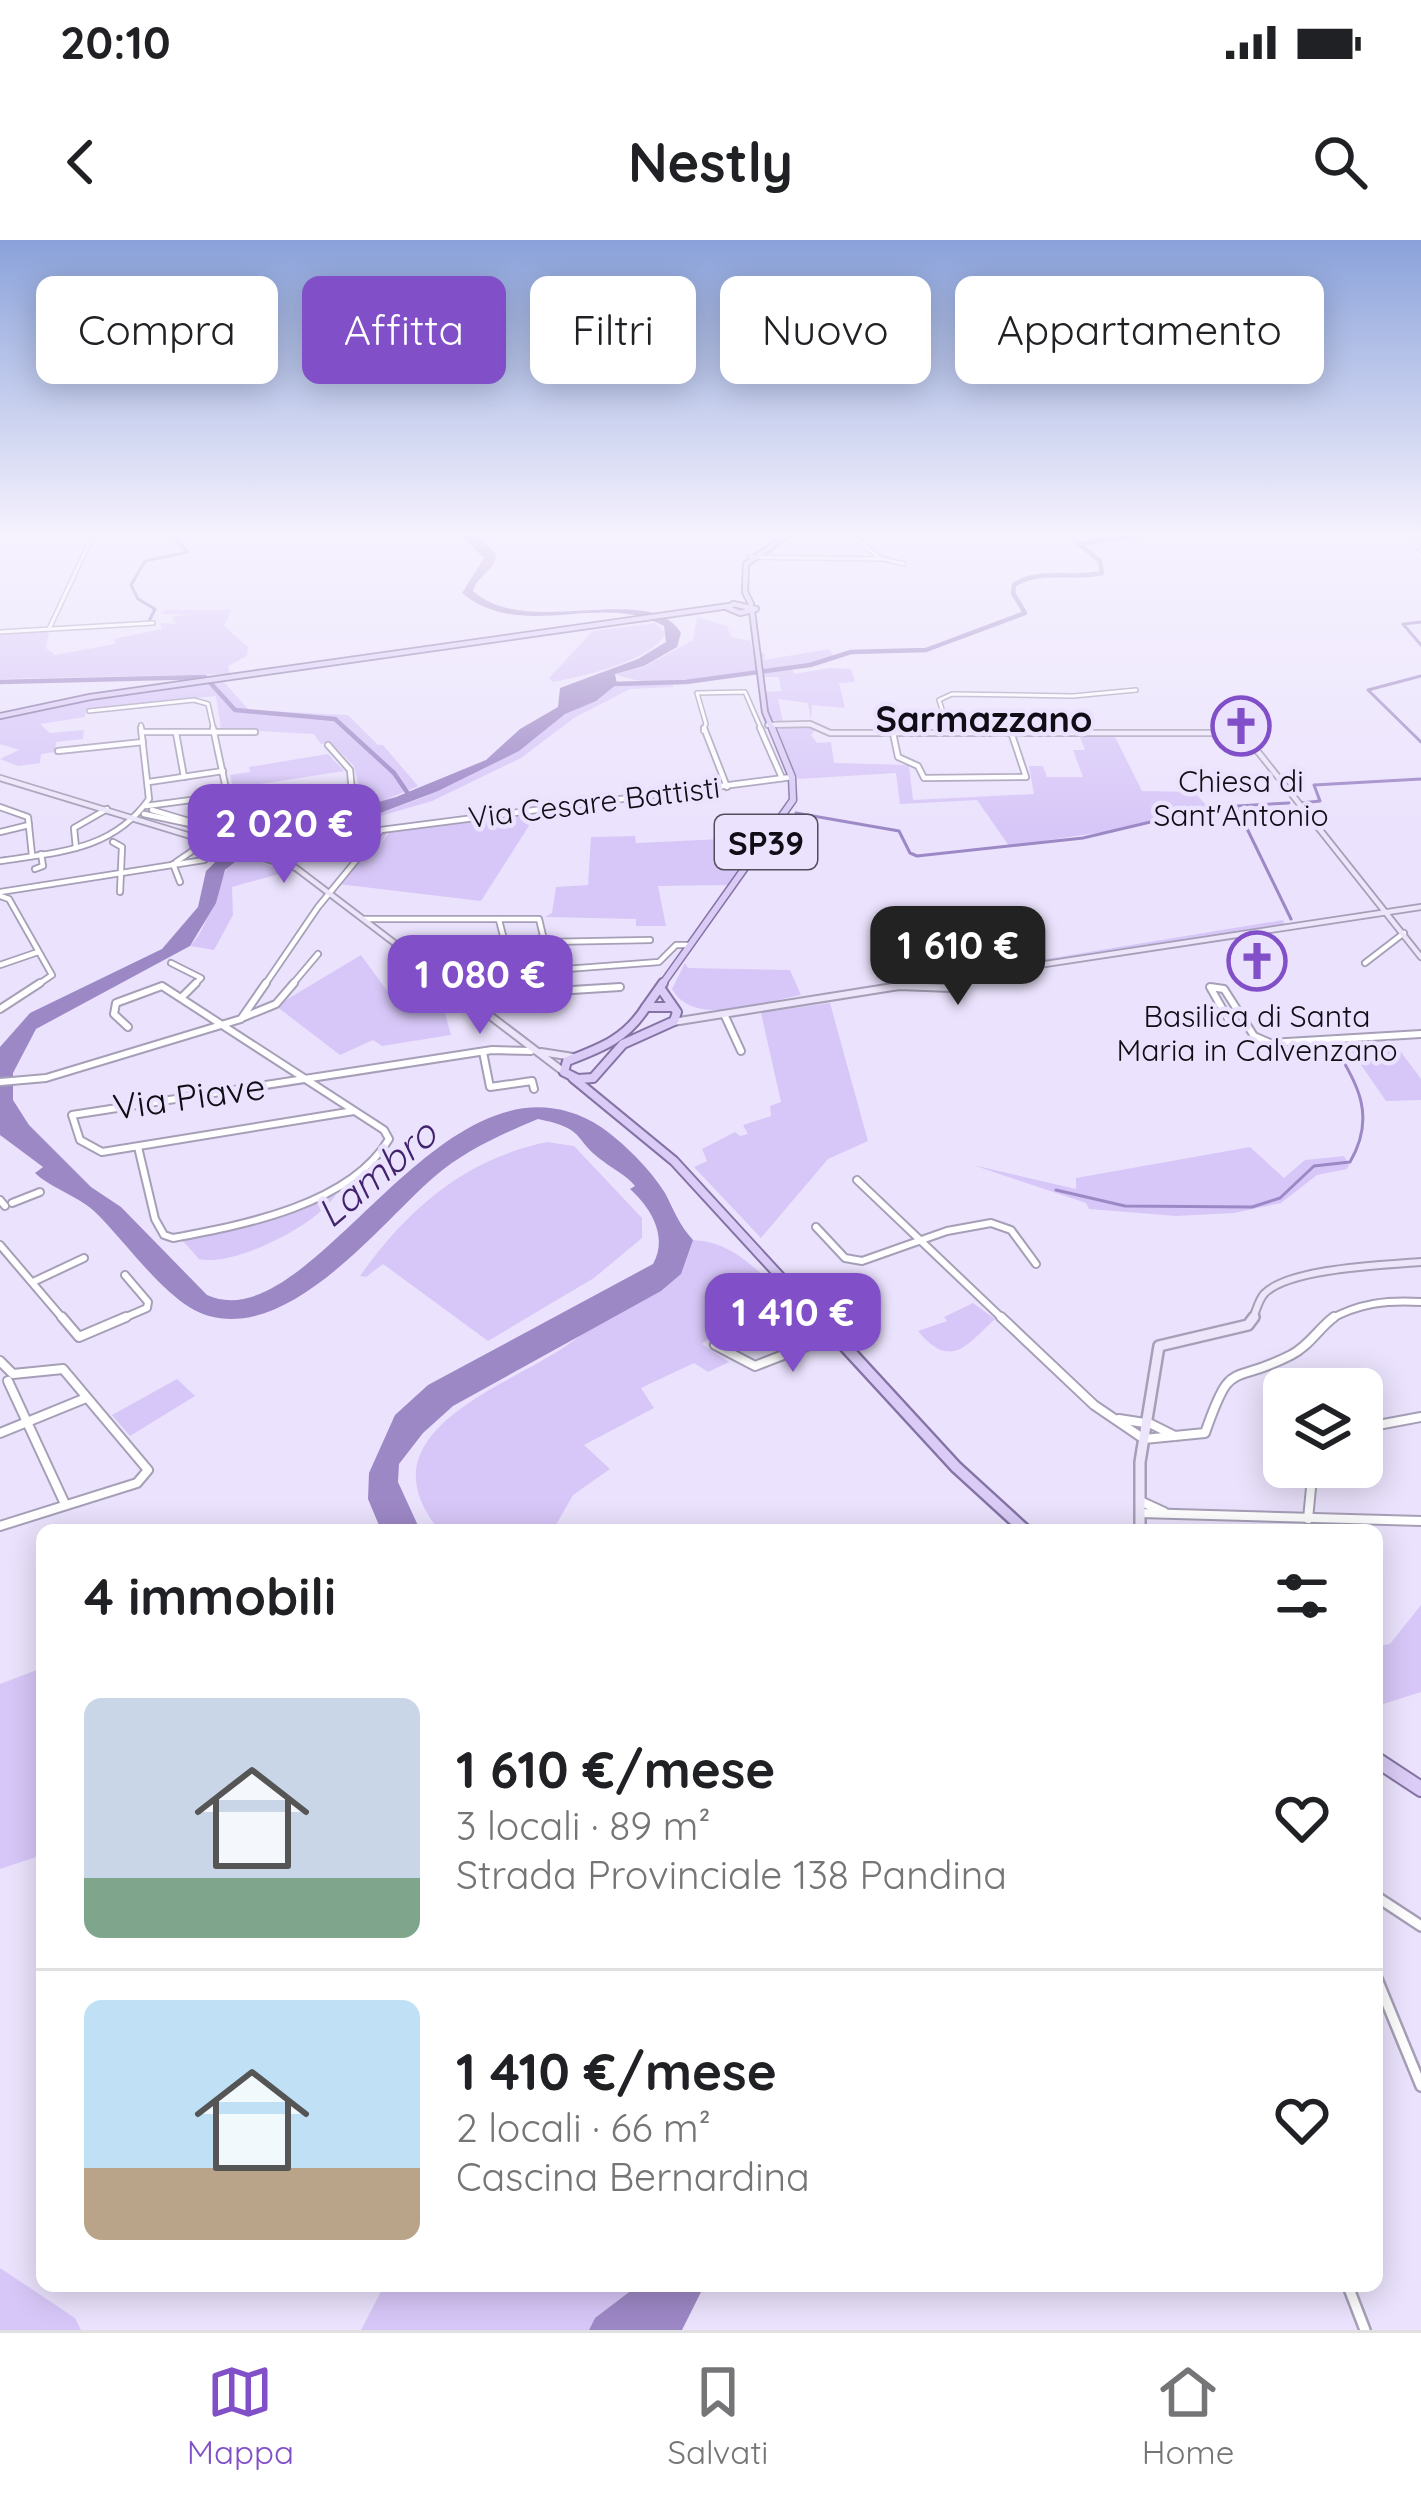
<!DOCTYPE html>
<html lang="it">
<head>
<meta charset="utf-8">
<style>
  :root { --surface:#fff; --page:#f2f2f2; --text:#202124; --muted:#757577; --line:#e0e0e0; --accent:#814fc7 }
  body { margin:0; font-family:Quicksand,sans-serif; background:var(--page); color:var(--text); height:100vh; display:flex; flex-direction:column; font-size:45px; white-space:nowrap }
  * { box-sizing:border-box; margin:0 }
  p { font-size:39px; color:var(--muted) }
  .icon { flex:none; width:66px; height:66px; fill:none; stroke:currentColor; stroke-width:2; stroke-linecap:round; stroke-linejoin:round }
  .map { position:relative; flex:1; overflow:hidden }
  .panel { position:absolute; left:36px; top:1284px; width:1347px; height:768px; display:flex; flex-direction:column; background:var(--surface); border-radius:18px; box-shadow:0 6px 30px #0003 }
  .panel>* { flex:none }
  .guide { position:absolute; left:36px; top:36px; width:1350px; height:108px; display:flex; gap:24px }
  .fabs { position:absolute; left:1263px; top:1128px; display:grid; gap:24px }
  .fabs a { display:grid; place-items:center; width:120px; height:120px; border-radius:18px; background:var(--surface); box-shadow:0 6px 30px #0003; font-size:60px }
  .price { position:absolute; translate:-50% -102px; padding:0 27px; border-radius:24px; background:var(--accent); color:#fff; font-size:39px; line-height:78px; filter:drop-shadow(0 3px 6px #0008) }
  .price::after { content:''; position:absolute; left:50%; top:72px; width:36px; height:27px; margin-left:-18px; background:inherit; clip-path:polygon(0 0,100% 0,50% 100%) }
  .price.current { background:#222; color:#fff }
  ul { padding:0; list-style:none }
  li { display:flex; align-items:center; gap:36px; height:300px; padding:0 48px }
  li+li { border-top:3px solid var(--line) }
  li span { display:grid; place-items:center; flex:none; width:336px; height:240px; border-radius:18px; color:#555 }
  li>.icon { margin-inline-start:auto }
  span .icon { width:144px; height:144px; fill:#fffc; stroke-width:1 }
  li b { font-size:51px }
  h2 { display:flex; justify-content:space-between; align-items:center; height:144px; padding:0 48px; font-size:51px }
  .tag { padding:0 42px; border-radius:18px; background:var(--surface); box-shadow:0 6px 30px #0003; font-size:42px; line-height:108px }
  .tag.current { background:var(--accent); color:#fff }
  .status { display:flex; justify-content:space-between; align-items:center; height:84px; padding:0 60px; background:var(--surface); direction:ltr }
  .status svg { height:33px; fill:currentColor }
  header { display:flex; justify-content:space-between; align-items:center; height:156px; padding:0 48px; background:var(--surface); font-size:54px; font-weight:800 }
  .dock { display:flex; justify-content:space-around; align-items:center; height:168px; border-top:3px solid var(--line); background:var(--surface); font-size:33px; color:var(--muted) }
  .dock a { display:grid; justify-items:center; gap:6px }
  .dock .current { color:var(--accent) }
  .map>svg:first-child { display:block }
  .green { fill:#d7c7f8 }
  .water { fill:#9d88c6 }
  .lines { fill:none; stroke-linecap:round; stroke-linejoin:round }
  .stream { stroke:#9d88c6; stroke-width:3 }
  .canal { stroke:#9d88c6; stroke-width:4.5 }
  .street-far4-casing { stroke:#a69fb7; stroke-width:6 }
  .street-far3-casing { stroke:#a69fb7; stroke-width:8 }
  .street-far2-casing { stroke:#a69fb7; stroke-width:10 }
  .street-far1-casing { stroke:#a69fb7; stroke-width:12 }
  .street-casing { stroke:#a69fb7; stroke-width:14 }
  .secondary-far2-casing { stroke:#a69fb7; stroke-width:8 }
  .secondary-far1-casing { stroke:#a69fb7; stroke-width:10 }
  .secondary-casing { stroke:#a69fb7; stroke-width:14 }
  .primary-far4-casing { stroke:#8473a4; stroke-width:8 }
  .primary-far3-casing { stroke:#8473a4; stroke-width:9 }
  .primary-far2-casing { stroke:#8473a4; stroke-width:12 }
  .primary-far1-casing { stroke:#8473a4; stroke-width:15 }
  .primary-casing { stroke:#8473a4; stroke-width:18 }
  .street-far4 { stroke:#fff; stroke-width:3 }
  .street-far3 { stroke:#fff; stroke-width:4.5 }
  .street-far2 { stroke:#fff; stroke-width:6 }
  .street-far1 { stroke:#fff; stroke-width:8 }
  .street { stroke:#fff; stroke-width:9 }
  .secondary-far2 { stroke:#ede6fa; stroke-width:4.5 }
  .secondary-far1 { stroke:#ede6fa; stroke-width:6 }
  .secondary { stroke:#ede6fa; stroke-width:9 }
  .primary-far4 { stroke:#daccf6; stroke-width:4.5 }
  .primary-far3 { stroke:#daccf6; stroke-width:6 }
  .primary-far2 { stroke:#daccf6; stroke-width:8 }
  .primary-far1 { stroke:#daccf6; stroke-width:10 }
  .primary { stroke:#daccf6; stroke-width:14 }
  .labels { text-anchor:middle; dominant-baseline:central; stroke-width:9; stroke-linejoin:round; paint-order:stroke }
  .far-poi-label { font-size:30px; fill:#100d16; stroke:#ebe3fd }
  .far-street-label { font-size:30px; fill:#100d16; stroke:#ebe3fd }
  .shield { fill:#ebe3fd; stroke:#524d5b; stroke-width:3 }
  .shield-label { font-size:33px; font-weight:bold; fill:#100d16 }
  .far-quarter-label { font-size:36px; font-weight:bold; fill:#100d16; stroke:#ebe3fd }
  .street-label { font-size:36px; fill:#100d16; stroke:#ebe3fd }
  .water-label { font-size:39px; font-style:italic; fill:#43236d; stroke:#ebe3fd }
</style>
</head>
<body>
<div class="status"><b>20:10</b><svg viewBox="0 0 49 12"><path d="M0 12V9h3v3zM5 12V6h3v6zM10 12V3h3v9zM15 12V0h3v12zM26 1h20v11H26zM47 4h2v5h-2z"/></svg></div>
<header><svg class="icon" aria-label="back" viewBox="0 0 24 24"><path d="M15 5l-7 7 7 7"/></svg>Nestly<svg class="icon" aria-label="search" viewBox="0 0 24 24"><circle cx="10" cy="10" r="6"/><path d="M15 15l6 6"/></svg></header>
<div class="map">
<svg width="1421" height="2090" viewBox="0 0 1421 2090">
  <rect width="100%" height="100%" fill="#ebe3fd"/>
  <g class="green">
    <path d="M166,370H231L224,386L248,407L247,416L228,426L230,434L0,439V394L49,391L46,408L55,415L115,404L114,399L162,389L160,383L176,384L172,377L188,374H161Z"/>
    <path d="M697,377L727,386L731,397L751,401L752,409L765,414L764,420L829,409L833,415L820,422C764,428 665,456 615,434L644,427L693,400Z"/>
    <path d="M655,383L665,393C655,420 581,437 553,442L549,438L593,391Z"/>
    <path d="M829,428L851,429L855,442L839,443L845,468L812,465L811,480L808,463L778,459L783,482L770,479L765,452L781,451L779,437H762L761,432L792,429L794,434Z"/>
    <path d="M222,440L249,470L348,475L378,505H383L418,546L366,568L235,603L223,601L221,594C258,569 312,563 355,553L359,547L354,526L330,502L321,504L314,494L221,489L216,456L86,469L85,477L40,484L50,493L84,490L83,499L56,502L55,512L41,514L40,523L18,526L0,519L19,510L0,504V476L63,462Z"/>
    <path d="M617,444L673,445V447L630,449L574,478L521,518L432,561L281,605L273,615L253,607C294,592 338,587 380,573C448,551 503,519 561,477C579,464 599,459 617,444Z"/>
    <path d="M786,486L816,488L811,495L817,503L831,502L834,523L909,525L913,560L1034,554L1029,526H1043L1047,537H1083L1073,510H1085L1080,497H1115L1142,551L1194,552L1208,567L1103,592L1009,606L977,560L900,564L896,533L798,539L776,491Z"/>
    <path d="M328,514L344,531L247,546L214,565L202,561L224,553L232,544L230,535L250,532L249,527Z"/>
    <path d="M539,570L481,661L338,644L378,592L388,591L378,607L393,588Z"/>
    <path d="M635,596L636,603L722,599L737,632L728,645L658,646L666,686H636V679L545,677L552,673L556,647L588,645L591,597Z"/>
    <path d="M242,614L286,632L232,647L233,675L214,710L190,706C216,680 211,634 242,614Z"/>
    <path d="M1283,680L1285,686L973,731Z"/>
    <path d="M361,715L401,770L442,762L451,795L382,806L373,800L340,815L276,766Z"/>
    <path d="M685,723L688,728L790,730L801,755C765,761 694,789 672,749Z"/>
    <path d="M830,763L868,901L828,919L761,998L694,927L707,921L702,909L735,892L740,896L748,894L743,885L771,876L770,866L781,862L761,773Z"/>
    <path d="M1395,804L1421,839V860L1386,861L1348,806Z"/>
    <path d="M547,902L574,906L642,978V998L594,1038L488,1101L383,1024L366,1037L360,1036C407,969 465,919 547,902Z"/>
    <path d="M1250,907L1284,938L1305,920L1344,916L1349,925L1347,929L1317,935L1281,963L1234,973L1176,976L1089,969L1086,963L973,925L1076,949V938Z"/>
    <path d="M338,950C327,980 235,1028 199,1019L181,999Z"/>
    <path d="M693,1000C731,1002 751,1025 778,1049L729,1070L726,1083L702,1104L729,1122L708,1132L694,1123L641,1148L654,1168L584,1205L610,1229L573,1255L553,1290H439C360,1193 504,1148 566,1106C596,1085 624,1059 653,1036C666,1026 686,1014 693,1000Z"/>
    <path d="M973,1063L995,1079C970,1101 952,1133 918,1091L947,1081L944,1077Z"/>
    <path d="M177,1139L195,1156L130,1196L112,1175Z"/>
    <path d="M1421,1365V1452L1377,1466V1406L1390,1404Z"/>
    <path d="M42,1428V1615L0,1629V1444Z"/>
    <path d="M0,2028L75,2078L81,2090H0Z"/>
    <path d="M384,2046H637L595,2078L589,2090H361Z"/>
  </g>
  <g class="water">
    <path d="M460,295H475L496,313C496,331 477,335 473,351C527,400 649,340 681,393L677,407L644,426L615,434L617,444L596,461L565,474L519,511L438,551L375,575L253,607L225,630L216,663L190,706L36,789L13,833V860L29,885L91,947L121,967L207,1055C315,1104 445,787 601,887C623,902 651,930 665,953C674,970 679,985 693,1000L681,1034L661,1051L453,1166L423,1193L399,1224L398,1242L420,1290H381L368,1259L369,1233L395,1175L428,1145L653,1024C668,997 652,969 630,949L635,946C625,934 614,930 603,921C572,899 588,889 538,879C502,894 464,911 434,937C381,983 292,1099 209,1076C168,1065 125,1000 94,971C76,955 49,947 35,933L43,927L0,895V807L30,773L162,709L198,667L206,631L235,603L396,557L486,520L520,489L558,467L560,448L638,419L666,402L664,386C601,350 522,403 462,353L484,318Z"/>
    <path d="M637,2046H704L682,2090H589L595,2078Z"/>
  </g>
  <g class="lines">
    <g class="stream">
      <path d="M149,381L155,369L138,359L131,345L145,321L188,312L172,295"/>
      <path d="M1421,382L1403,384L1421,405"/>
      <path d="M1421,436L1368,450L1421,502"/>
      <path d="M1289,563L1236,566L1291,679"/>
      <path d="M1301,563L1320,561L1314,545L1421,539"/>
      <path d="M796,573L899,591L910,613L917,616L1083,598L1222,565"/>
      <path d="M1056,950L1125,966L1252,967L1280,958L1314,926L1350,922C1376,878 1359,844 1333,805"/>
    </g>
    <g class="canal">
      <path d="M0,442L205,437L235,470L335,479L394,533L409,555"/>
      <path d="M612,444L686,442L810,425L851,412L926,410L1025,373L1013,353L1014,345C1038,328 1073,340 1102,333L1100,321L1079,304L1144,295"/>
    </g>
    <defs>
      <g id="street-far4">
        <path d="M1406,295L1421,310"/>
        <path d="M750,317L881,319L851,295"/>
        <path d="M880,318L904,324"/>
        <path d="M49,389L93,295"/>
        <path d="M0,392L153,383"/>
        <path d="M89,471L194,460L208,464L214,491"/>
        <path d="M141,485L142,491"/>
        <path d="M703,491L706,484L697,453L745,452L762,491"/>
        <path d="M949,491L939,460L952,454L1073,456L1136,450"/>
      </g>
      <g id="street-far3">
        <path d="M704,488L727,547"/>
        <path d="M760,488L782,538"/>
        <path d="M142,492H255"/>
        <path d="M176,493L184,537"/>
        <path d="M893,493L898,517L918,526L924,538L1026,537L1011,492"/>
        <path d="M58,511L143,502"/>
        <path d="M149,542L223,531"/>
        <path d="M146,566L206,558L226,549L213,488"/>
        <path d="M0,567L28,577L32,615"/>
        <path d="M152,570L209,587"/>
        <path d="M144,574L218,590L277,569L352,552L350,530L328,505"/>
        <path d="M0,592L29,585"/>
        <path d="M113,602L122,607L120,652"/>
        <path d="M76,608L74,588L107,569"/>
        <path d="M0,621C58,612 112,611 149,559L141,488"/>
        <path d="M176,622L201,605"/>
        <path d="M173,624L180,642"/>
        <path d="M35,629L43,626L41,614"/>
        <path d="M0,652L204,620"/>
        <path d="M0,656L9,659L52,735L36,746"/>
        <path d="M364,679H539L555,746"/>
        <path d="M499,680L516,746"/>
        <path d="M450,701L505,700"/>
        <path d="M546,702L650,700"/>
        <path d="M171,723L201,738L193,746"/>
        <path d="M1365,723L1404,693"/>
        <path d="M0,725L38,712"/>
        <path d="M264,746L318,667L381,590L792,537"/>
        <path d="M291,746L318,714"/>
        <path d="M467,746L513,733L659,722L676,705H689"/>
      </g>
      <g id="street-far2">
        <path d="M515,743L519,758"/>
        <path d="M554,743L556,751L620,747"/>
        <path d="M456,749L478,743"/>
        <path d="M181,758L196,743"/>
        <path d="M0,769L40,743"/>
        <path d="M724,774L741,811"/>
        <path d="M244,777L276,764L294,743"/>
        <path d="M1247,786L1230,782L1210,747L1224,749L1254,796L1270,803L1421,794"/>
        <path d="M128,787L114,774L116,763L162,746L384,890L389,899C350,965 243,985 173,998L164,995L155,979L138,907"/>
        <path d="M483,812L490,847L532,841L534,849"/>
        <path d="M0,842L46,838L241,779L266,743"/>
        <path d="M354,871L102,912L80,900L72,875L492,810L531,811"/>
        <path d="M857,940L1004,1080"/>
        <path d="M0,960L5,966"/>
        <path d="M12,963L40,952"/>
        <path d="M816,987L845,1018L862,1021L947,991L991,983L1011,990L1036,1024"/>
        <path d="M0,1005L64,1080"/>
        <path d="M33,1042L84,1018"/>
        <path d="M119,1080L147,1068L148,1062L125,1035"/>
        <path d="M1329,1080C1359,1063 1387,1060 1421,1062"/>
      </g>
      <g id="street-far1">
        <path d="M62,1077L79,1097L126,1077"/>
        <path d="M1001,1077L1094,1165L1144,1199L1205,1193C1232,1116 1229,1147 1291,1115C1308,1107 1319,1088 1334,1077"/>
        <path d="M715,1105L755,1126L835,1095"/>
        <path d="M0,1121L13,1134L63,1129L148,1230L137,1243L0,1286"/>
        <path d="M8,1141L65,1264"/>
        <path d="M1119,1179L1151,1184L1175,1196"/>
        <path d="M1362,1188L1421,1177"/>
        <path d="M0,1193L86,1158"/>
        <path d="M1140,1261L1164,1272"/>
        <path d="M1140,1273L1421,1281"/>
        <path d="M1308,1279L1313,1227"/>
      </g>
      <g id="street">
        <path d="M1377,1657L1421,1686"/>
        <path d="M1377,1739L1421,1846"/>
        <path d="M1348,2046L1365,2090"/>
      </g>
      <g id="secondary-far2">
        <path d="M768,485L810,484L830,493H1235L1259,513L1421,717"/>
        <path d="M0,538L296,628L451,746"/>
        <path d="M919,742L939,732L967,734"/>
        <path d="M954,746L966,738L999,731L1421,667"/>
      </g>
      <g id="secondary-far1">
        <path d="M447,743L564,832"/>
        <path d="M673,782L899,746L951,748L959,743"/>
        <path d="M541,812L573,817"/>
        <path d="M1252,1080C1256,1072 1258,1061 1264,1054C1288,1028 1386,1025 1421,1022"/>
      </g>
      <path id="secondary" d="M1140,1290V1222L1159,1106L1248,1085L1254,1077"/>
      <g id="primary-far4">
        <path d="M733,364L756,369L740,373L728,368Z"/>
        <path d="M751,364L745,352L746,324L788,295"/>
        <path d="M752,371L765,472L773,491"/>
        <path d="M0,476L90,457L729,366"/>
      </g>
      <path id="primary-far3" d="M661,746L793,560L792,537L772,488"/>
      <g id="primary-far2">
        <path d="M661,749L677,772L674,781L623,804L593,838L578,839L564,832L567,821C601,808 626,799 646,767H671"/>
        <path d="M646,767L663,743"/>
        <path d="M573,838L674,921L820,1080"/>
      </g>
      <path id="primary-far1" d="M818,1077L956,1227L1025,1290"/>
      <path id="primary" d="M1377,1520L1421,1549"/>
    </defs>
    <use href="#street-far4" class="street-far4-casing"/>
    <use href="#street-far3" class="street-far3-casing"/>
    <use href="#street-far2" class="street-far2-casing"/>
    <use href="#street-far1" class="street-far1-casing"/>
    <use href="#street" class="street-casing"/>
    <use href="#secondary-far2" class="secondary-far2-casing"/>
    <use href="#secondary-far1" class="secondary-far1-casing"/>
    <use href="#secondary" class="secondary-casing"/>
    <use href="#primary-far4" class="primary-far4-casing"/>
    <use href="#primary-far3" class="primary-far3-casing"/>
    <use href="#primary-far2" class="primary-far2-casing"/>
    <use href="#primary-far1" class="primary-far1-casing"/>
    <use href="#primary" class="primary-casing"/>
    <use href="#street-far4" class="street-far4"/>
    <use href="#street-far3" class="street-far3"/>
    <use href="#street-far2" class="street-far2"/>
    <use href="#street-far1" class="street-far1"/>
    <use href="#street" class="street"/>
    <use href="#secondary-far2" class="secondary-far2"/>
    <use href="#secondary-far1" class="secondary-far1"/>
    <use href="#secondary" class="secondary"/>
    <use href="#primary-far4" class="primary-far4"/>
    <use href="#primary-far3" class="primary-far3"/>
    <use href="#primary-far2" class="primary-far2"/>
    <use href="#primary-far1" class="primary-far1"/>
    <use href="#primary" class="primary"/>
  </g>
  <linearGradient id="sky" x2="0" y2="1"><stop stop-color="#8aa2da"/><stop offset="0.5" stop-color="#f6f2fe"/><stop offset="1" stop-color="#f6f2fe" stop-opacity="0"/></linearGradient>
  <rect width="1421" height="587" fill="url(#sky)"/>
  <defs>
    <symbol id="church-ring" viewBox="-11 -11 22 22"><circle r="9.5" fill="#ebe3fd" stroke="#814fc7" stroke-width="1.5"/><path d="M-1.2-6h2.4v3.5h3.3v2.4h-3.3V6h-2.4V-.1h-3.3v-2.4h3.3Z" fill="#814fc7"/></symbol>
  </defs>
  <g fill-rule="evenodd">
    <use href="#church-ring" x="1208" y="453" width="66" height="66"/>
    <use href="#church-ring" x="1224" y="688" width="66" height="66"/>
  </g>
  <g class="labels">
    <g class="far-poi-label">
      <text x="1241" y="541">Chiesa di<tspan x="1241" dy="34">Sant'Antonio</tspan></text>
      <text x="1257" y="776">Basilica di Santa<tspan x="1257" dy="34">Maria in Calvenzano</tspan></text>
    </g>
    <g class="far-street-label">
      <text transform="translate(594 562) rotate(-7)">Via Cesare Battisti</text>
    </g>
    <rect class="shield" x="715" y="575" width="102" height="54" rx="9"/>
    <g class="shield-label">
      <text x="766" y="602">SP39</text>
    </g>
    <g class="far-quarter-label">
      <text x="984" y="478">Sarmazzano</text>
    </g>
    <g class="street-label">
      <text transform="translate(189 856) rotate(-8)">Via Piave</text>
    </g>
    <g class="water-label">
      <text transform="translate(376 933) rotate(-40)">Lambro</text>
    </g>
  </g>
</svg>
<div class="fabs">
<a><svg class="icon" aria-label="layers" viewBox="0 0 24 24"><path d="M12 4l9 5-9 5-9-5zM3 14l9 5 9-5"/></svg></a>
</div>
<b class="price" style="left:284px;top:646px">2 020 €</b>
<b class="price current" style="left:958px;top:768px">1 610 €</b>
<b class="price" style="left:480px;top:797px">1 080 €</b>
<b class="price" style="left:793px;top:1135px">1 410 €</b>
<div class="guide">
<a class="tag">Compra</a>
<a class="tag current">Affitta</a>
<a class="tag">Filtri</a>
<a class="tag">Nuovo</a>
<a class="tag">Appartamento</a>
</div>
<section class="panel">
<h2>4 immobili<svg class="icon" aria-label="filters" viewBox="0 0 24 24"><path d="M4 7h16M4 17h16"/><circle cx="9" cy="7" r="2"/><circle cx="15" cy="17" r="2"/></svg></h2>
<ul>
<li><span style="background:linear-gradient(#c9d6e8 75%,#7fa58c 0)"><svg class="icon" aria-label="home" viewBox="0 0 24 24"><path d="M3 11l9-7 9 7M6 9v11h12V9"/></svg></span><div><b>1 610 €/mese</b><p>3 locali · 89 m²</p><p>Strada Provinciale 138 Pandina</p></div><svg class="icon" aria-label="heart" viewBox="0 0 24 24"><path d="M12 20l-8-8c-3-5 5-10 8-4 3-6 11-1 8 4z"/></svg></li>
<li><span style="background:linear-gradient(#bfe0f5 70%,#b9a48a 0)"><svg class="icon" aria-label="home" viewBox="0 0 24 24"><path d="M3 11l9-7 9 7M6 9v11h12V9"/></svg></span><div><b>1 410 €/mese</b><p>2 locali · 66 m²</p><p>Cascina Bernardina</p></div><svg class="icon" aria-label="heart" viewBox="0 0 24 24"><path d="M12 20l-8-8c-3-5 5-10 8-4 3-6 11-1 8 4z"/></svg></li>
</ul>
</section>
</div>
<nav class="dock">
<a class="current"><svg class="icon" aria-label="map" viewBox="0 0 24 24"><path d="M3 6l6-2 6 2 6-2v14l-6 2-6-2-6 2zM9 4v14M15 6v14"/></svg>Mappa</a>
<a><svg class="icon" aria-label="saved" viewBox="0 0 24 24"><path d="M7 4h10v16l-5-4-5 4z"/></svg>Salvati</a>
<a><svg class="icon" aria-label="home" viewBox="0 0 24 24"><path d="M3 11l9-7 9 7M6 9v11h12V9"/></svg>Home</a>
</nav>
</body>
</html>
